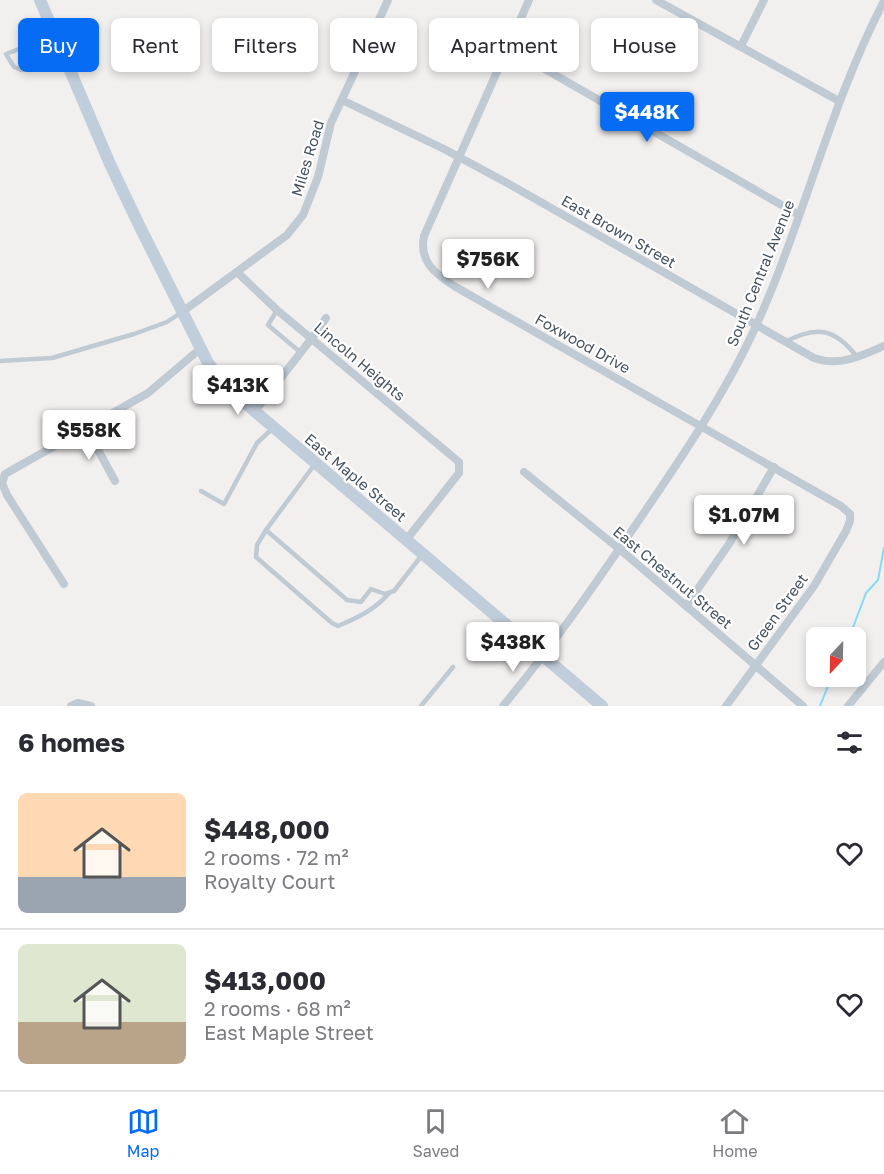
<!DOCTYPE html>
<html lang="en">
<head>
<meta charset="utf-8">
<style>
  :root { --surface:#fff; --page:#f7f7f7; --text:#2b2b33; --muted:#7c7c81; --line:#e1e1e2; --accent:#076cf4 }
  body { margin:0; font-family:"Golos Text",sans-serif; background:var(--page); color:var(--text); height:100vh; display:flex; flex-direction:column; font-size:22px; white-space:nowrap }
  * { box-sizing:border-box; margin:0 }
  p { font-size:20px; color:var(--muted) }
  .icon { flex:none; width:33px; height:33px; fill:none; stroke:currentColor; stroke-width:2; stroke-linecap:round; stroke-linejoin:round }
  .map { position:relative; height:706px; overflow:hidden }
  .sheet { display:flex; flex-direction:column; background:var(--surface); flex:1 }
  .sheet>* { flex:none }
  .hud { position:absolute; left:18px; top:18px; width:849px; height:54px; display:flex; gap:12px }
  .needle { width:39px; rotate:202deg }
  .tools { position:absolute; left:806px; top:627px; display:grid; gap:12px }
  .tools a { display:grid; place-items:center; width:60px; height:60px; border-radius:9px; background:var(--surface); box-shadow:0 3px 9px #0003; font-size:30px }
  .price { position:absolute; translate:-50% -51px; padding:0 14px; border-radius:6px; background:#fff; color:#222; font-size:20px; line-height:39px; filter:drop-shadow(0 2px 3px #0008) }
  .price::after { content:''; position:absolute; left:50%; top:36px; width:18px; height:14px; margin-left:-9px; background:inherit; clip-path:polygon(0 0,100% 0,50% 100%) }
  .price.active { background:var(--accent); color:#fff }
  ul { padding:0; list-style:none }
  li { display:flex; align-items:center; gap:18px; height:150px; padding:0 18px }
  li+li { border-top:2px solid var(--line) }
  li span { display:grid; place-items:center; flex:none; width:168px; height:120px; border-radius:9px; color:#555 }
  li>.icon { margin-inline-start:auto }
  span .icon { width:72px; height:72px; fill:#fffc; stroke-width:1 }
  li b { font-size:26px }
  h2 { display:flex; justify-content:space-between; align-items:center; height:72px; padding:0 18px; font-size:26px }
  .pill { padding:0 21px; border-radius:9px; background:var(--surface); box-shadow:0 3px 9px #0003; font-size:21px; line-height:54px }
  .pill.active { background:var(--accent); color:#fff }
  .tabs { display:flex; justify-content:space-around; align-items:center; height:84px; border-top:2px solid var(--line); background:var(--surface); font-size:16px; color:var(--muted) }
  .tabs a { display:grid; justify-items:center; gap:3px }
  .tabs .active { color:var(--accent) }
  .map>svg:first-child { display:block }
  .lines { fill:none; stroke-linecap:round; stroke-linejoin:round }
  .stream { stroke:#83dcf5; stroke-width:2 }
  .service { stroke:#bfcad3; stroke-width:4.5 }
  .minor { stroke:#bfcad3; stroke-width:8 }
  .secondary { stroke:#c0cdda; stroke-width:12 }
  .labels { text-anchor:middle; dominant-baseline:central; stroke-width:4.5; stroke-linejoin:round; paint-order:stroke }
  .street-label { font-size:15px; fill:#46535f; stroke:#fff }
</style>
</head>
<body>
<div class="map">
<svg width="884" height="706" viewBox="0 0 884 706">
  <rect width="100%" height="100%" fill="#f2efef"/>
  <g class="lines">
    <g class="stream">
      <path d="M849,638L866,593L878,580L884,548"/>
      <path d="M820,706L832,676"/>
    </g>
    <g class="service">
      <path d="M51,25L37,30L40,41L6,54L14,67L21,70L31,69L63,57"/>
      <path d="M277,310L268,325L300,352"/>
      <path d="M785,342C816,325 835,328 857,357"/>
      <path d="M0,361L52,358L134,334L167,322L182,312"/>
      <path d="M315,464L266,530L347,600L361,602L371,589L385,594L394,591L422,555"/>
      <path d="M201,491L224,504L257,443L272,429"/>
      <path d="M266,530L257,545L256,557L332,623L338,626C357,618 376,609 389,593"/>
      <path d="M421,706L453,667"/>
    </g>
    <g class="minor">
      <path d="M529,0L424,236C419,261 434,273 454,286L841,506L850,514V521L846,531L814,586L726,706"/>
      <path d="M656,0L839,101"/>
      <path d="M741,46L764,0"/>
      <path d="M508,48L799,215"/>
      <path d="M342,100L444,149L509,184L814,358C839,367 861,356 884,346"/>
      <path d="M237,272L277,310L459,462V473L407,539"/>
      <path d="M182,312L287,235L303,215L318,177L331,123L388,0"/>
      <path d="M255,411L312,338L326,318"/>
      <path d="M86,428L115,481"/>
      <path d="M524,472L623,552L803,706"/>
      <path d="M64,584L7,495L2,483L5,474L148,393L200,349"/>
      <path d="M686,606L729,544L774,467"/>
      <path d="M71,706L78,703L91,706"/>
      <path d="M503,706C552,647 596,583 639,520C682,457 725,394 756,326C804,220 830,105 884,1"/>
      <path d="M848,706L884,662"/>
    </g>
    <path class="secondary" d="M40,0L110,164L139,225L208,363L222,381L238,397L602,706"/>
  </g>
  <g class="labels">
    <g class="street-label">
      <text transform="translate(307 158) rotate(-73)">Miles Road</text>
      <text transform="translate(619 231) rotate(30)">East Brown Street</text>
      <text transform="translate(760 273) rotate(-68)">South Central Avenue</text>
      <text transform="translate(583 343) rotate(29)">Foxwood Drive</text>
      <text transform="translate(360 361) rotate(40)">Lincoln Heights</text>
      <text transform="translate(356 477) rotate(40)">East Maple Street</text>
      <text transform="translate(673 577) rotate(40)">East Chestnut Street</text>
      <text transform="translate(777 612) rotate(-54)">Green Street</text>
    </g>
  </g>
</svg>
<div class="tools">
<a><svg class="needle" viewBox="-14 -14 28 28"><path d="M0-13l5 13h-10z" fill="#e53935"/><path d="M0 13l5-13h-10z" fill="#7c7c81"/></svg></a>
</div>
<b class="price active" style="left:647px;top:143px">$448K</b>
<b class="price" style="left:488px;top:290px">$756K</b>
<b class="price" style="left:238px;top:416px">$413K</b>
<b class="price" style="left:89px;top:461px">$558K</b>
<b class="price" style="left:744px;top:546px">$1.07M</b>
<b class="price" style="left:513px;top:673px">$438K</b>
<div class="hud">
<a class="pill active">Buy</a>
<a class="pill">Rent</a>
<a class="pill">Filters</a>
<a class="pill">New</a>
<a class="pill">Apartment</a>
<a class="pill">House</a>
</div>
</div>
<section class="sheet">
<h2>6 homes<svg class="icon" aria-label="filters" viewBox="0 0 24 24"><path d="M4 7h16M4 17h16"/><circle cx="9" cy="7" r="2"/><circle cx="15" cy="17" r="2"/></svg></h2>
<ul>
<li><span style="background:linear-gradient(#ffd9b3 70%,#9aa5b1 0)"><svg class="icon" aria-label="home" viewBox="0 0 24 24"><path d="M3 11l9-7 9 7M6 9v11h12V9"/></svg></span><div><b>$448,000</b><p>2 rooms · 72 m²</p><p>Royalty Court</p></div><svg class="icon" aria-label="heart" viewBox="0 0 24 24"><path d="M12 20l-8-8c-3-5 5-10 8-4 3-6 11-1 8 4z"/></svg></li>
<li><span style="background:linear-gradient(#dfe7d0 65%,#b9a48a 0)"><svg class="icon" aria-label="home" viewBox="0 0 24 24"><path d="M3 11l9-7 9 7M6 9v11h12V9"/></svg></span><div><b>$413,000</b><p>2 rooms · 68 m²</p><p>East Maple Street</p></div><svg class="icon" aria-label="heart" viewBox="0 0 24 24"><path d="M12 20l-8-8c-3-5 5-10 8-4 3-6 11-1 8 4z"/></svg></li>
</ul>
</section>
<nav class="tabs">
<a class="active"><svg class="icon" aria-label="map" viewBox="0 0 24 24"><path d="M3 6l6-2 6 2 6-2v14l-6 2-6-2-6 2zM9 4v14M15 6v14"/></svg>Map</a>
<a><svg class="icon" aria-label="saved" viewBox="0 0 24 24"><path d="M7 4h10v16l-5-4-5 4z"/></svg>Saved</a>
<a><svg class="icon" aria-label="home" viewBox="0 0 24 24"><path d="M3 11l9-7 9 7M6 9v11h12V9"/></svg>Home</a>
</nav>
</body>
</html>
